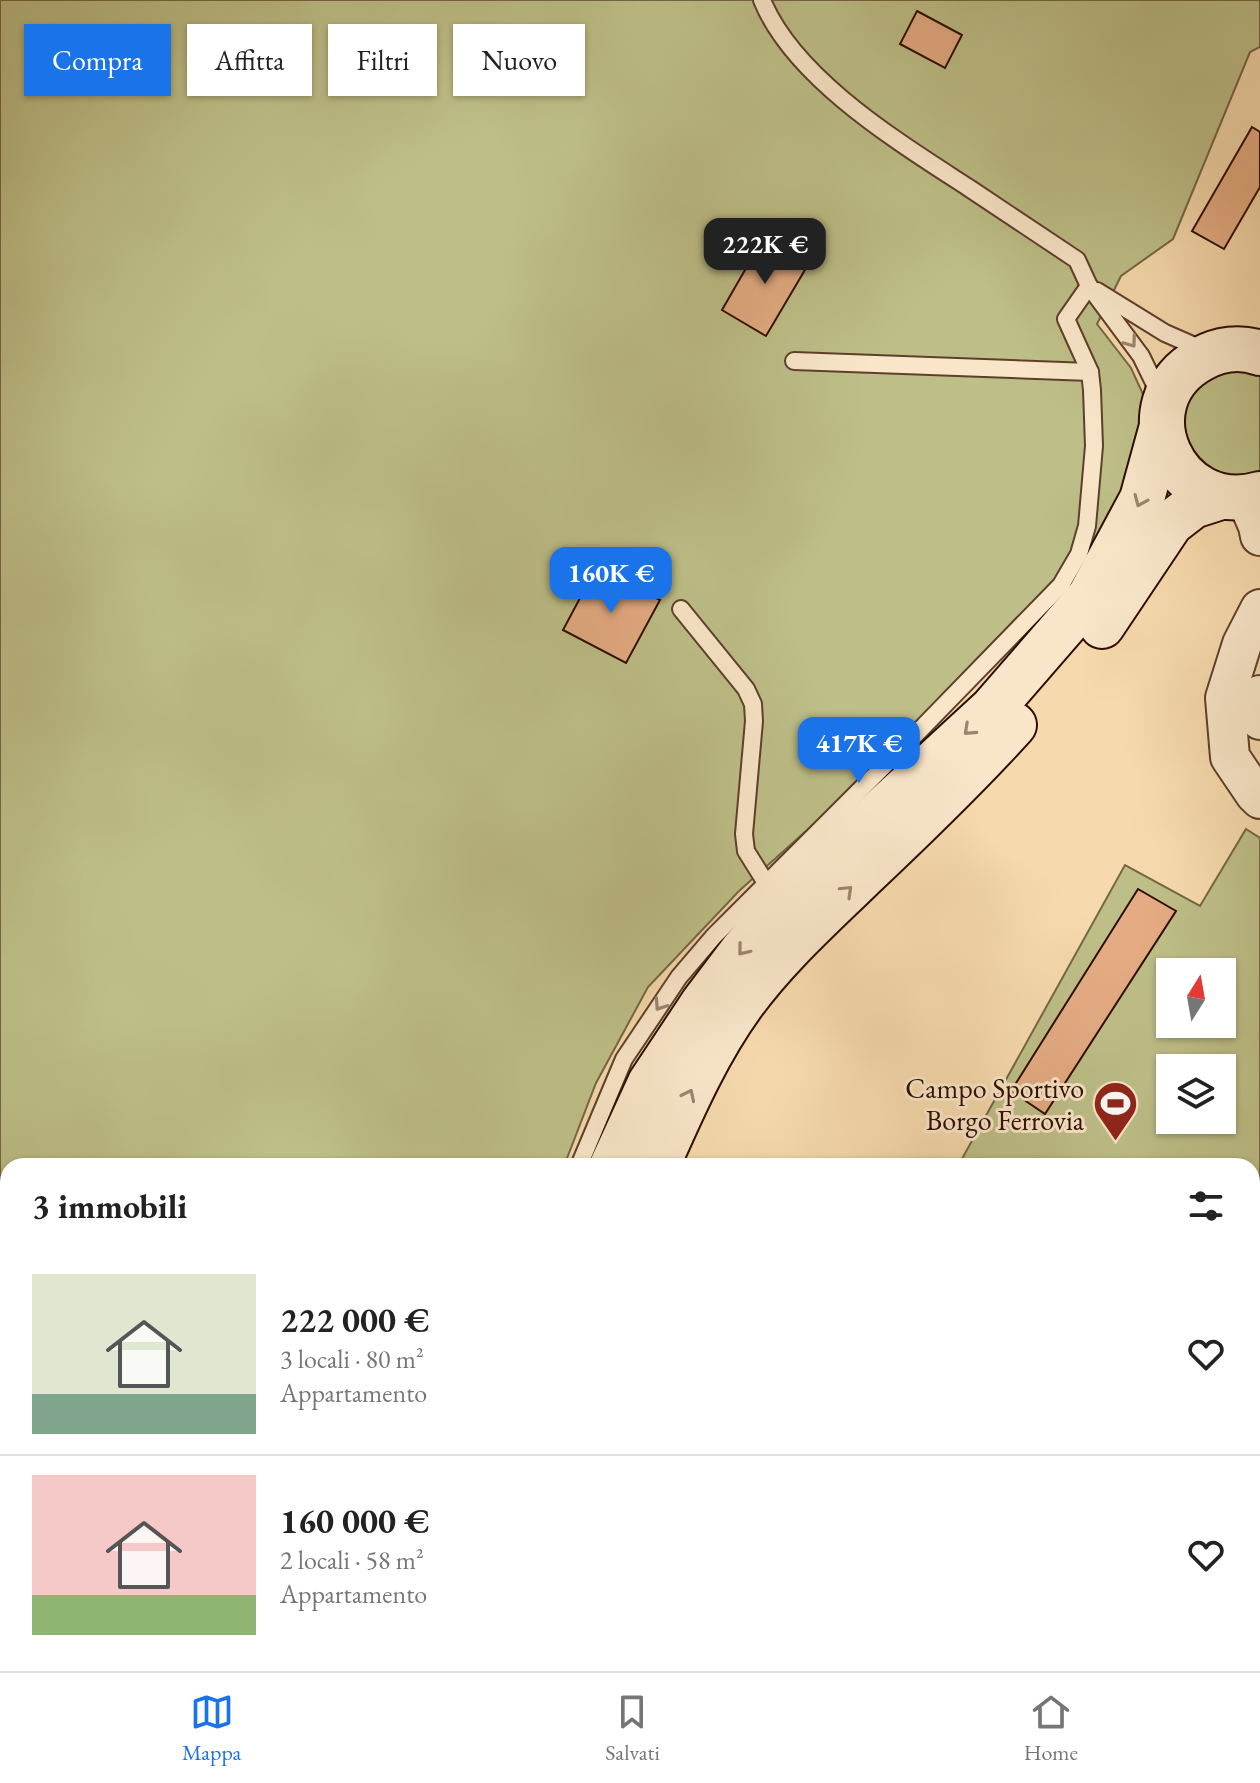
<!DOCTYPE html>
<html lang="it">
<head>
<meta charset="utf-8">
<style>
  :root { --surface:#fff; --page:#f2f2f2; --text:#222; --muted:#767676; --line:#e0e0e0; --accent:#1a73e8 }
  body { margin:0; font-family:"EB Garamond",serif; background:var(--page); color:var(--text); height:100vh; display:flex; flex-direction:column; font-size:30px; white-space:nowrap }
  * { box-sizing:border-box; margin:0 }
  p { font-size:26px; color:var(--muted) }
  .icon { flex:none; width:44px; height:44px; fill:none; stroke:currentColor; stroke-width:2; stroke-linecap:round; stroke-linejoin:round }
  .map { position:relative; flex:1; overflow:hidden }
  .sheet { position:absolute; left:0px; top:1158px; width:1260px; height:514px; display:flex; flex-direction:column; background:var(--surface); border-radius:24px 24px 0 0; box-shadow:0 2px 6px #0004 }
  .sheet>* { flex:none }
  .guide { position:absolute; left:24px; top:24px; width:800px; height:72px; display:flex; gap:16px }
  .needle { width:52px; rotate:11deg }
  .buttons { position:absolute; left:1156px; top:958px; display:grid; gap:16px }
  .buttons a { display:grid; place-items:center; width:80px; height:80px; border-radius:0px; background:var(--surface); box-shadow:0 2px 6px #0004; font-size:40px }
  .price { position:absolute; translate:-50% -68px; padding:0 18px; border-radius:16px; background:var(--accent); color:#fff; font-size:26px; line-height:52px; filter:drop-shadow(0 2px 4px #0008) }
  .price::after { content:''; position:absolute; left:50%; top:48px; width:24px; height:18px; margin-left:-12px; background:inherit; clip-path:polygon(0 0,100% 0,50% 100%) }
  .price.selected { background:#222; color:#fff }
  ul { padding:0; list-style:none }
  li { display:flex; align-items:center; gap:24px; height:200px; padding:0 32px }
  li+li { border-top:2px solid var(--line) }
  li span { display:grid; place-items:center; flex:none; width:224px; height:160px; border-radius:0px; color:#555 }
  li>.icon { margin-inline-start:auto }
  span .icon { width:96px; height:96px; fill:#fffc; stroke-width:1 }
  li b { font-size:34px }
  h2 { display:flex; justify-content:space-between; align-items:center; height:96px; padding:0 32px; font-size:34px }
  .chip { padding:0 28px; border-radius:0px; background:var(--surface); box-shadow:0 2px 6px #0004; font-size:28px; line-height:72px }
  .chip.selected { background:var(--accent); color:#fff }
  .menu { display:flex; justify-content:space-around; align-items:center; height:112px; border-top:2px solid var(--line); background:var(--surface); font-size:22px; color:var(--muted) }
  .menu a { display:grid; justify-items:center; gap:4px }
  .menu .selected { color:var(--accent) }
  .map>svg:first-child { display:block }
  .green { fill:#bebf88; stroke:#756644; stroke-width:2; fill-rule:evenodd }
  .building { fill:#e5ac84; stroke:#2c0c00; stroke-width:2 }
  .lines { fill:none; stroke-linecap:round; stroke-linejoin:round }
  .service-casing { stroke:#5e3f2b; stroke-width:20 }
  .tertiary-casing { stroke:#5e3f2b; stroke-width:42 }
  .secondary-casing { stroke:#2c0c00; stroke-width:48 }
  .service { stroke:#f9e6c9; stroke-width:16 }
  .tertiary { stroke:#f9e6c9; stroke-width:38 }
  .secondary { stroke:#f9e6c9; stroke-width:44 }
  .oneway { stroke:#9d846f }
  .labels { text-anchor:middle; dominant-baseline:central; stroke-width:6; stroke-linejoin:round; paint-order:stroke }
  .poi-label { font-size:28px; fill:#2c0c00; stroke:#f9e6c9; text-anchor:end }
</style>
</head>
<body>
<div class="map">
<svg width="1260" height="1671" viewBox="0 0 1260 1671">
  <rect width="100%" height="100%" fill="#f6d9ac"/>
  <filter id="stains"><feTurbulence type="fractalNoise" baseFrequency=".0025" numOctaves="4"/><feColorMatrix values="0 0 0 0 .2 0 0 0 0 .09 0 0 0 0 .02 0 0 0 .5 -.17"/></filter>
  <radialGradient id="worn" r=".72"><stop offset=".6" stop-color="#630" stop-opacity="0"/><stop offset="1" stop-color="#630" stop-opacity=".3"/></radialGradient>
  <g class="green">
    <path d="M0,0H1260V47L1250,52L1173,239L1121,276L1097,324L1131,368L1147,403L1143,453L1076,590L739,891L648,987L596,1083L564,1166H8V1664H410L406,1671H0Z"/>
    <path d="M1221,368L1260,371V479L1207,476L1177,425L1185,395Z"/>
    <path d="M1246,829L1260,838V1474L1252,1486V1166H958L1125,865L1200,906ZM1170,972H1222V1024H1170ZM1170,1068H1222V1120H1170Z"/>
  </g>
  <g class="building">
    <path d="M917,11L962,35L945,68L900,44Z"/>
    <path d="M1252,127L1260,132V187L1224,249L1192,231Z"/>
    <path d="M764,237L809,263L766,336L722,310Z"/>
    <path d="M597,566L660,600L626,663L563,630Z"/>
    <path d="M1138,889L1176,911L1045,1114L1011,1091Z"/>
    <path d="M1260,1477V1544L1252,1539V1489Z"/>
    <path d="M803,1664H831L844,1671H799Z"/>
  </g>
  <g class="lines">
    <defs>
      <g id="service">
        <path d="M762,0C794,79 900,143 969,188C1005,212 1041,236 1077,260L1089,286L1141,356L1162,399"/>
        <path d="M1097,291L1165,333L1206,351"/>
        <path d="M794,361L1090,372"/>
        <path d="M681,609L746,689L753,704L754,721L744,834L746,851L766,883"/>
        <path d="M579,1166L624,1059L679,977L714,936L918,732L1061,585L1079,554L1087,526L1094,446L1092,390L1090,372L1066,319L1089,286"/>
        <path d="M1077,1664L1088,1668L1089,1671"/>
      </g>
      <g id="tertiary">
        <path d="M1246,498L1258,526L1260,536"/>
        <path d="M1260,609L1242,644L1225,698L1230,757L1255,794L1260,799"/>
        <path d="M1260,695L1258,705L1260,720"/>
      </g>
      <g id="secondary">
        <path d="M1260,353C1240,346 1219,349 1201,359C1122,402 1174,519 1260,494"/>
        <path d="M1102,626L1171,523L1193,506L1221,497"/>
        <path d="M612,1166L650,1083L703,1003L743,950L793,892L992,709L1090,596L1142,499L1162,426"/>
        <path d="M657,1166C682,1110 706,1054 742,1004C777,956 821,917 863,876C915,827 966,778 1014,725"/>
        <path d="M431,1671L435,1664"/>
        <path d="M472,1671L475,1664"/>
      </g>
    </defs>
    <use href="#service" class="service-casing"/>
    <use href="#tertiary" class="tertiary-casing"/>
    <use href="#secondary" class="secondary-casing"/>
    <use href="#service" class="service"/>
    <use href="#tertiary" class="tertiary"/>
    <use href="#secondary" class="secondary"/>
  </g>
  <defs><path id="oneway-chevron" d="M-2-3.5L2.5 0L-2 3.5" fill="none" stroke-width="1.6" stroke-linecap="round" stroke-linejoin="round" transform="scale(2)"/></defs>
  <g class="oneway">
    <use href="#oneway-chevron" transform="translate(1131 342) rotate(54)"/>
    <use href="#oneway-chevron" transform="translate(1140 501) rotate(113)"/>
    <use href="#oneway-chevron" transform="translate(969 730) rotate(137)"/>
    <use href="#oneway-chevron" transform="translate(847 891) rotate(-44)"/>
    <use href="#oneway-chevron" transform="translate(743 950) rotate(129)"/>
    <use href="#oneway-chevron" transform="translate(660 1005) rotate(124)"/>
    <use href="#oneway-chevron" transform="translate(689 1095) rotate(-64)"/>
  </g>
  <defs>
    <symbol id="stadium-pin" viewBox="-11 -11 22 30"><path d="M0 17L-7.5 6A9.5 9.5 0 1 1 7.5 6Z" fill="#8f2418" stroke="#f9e6c9"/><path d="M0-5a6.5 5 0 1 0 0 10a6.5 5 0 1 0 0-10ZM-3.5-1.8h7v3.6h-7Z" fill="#fff"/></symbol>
  </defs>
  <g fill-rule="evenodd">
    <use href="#stadium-pin" x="1090" y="1078" width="51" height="69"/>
  </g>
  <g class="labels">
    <g class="poi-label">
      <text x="1084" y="1088">Campo Sportivo<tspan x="1084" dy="32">Borgo Ferrovia</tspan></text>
    </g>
  </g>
  <rect width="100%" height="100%" filter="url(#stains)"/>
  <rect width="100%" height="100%" fill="url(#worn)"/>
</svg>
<div class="buttons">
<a><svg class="needle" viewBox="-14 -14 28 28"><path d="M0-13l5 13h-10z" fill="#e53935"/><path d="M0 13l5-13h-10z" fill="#767676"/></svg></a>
<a><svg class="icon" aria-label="layers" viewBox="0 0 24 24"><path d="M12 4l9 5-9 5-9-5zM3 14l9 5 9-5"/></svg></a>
</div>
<b class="price selected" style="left:765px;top:286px">222K €</b>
<b class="price" style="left:611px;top:615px">160K €</b>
<b class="price" style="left:859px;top:785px">417K €</b>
<div class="guide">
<a class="chip selected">Compra</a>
<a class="chip">Affitta</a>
<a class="chip">Filtri</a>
<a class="chip">Nuovo</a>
</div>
<section class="sheet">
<h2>3 immobili<svg class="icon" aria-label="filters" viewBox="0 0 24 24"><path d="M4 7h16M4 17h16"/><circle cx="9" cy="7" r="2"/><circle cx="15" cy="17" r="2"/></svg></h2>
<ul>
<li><span style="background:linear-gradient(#dfe7d0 75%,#7fa58c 0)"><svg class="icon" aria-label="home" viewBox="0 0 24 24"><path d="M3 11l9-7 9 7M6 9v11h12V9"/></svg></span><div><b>222 000 €</b><p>3 locali · 80 m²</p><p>Appartamento</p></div><svg class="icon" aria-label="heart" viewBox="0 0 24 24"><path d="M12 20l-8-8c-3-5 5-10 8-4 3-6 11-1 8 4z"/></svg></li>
<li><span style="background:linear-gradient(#f6c9c9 75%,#8fb573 0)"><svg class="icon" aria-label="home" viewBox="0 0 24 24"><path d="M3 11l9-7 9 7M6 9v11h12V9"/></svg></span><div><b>160 000 €</b><p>2 locali · 58 m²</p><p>Appartamento</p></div><svg class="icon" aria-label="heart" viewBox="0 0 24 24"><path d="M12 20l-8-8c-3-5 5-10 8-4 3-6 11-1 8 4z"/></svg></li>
</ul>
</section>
</div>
<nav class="menu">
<a class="selected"><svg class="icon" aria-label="map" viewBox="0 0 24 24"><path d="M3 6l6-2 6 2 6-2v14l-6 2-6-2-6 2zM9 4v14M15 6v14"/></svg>Mappa</a>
<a><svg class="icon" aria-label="saved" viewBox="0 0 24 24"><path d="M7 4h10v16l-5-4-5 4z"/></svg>Salvati</a>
<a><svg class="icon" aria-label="home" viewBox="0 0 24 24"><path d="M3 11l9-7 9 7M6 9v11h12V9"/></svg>Home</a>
</nav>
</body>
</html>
